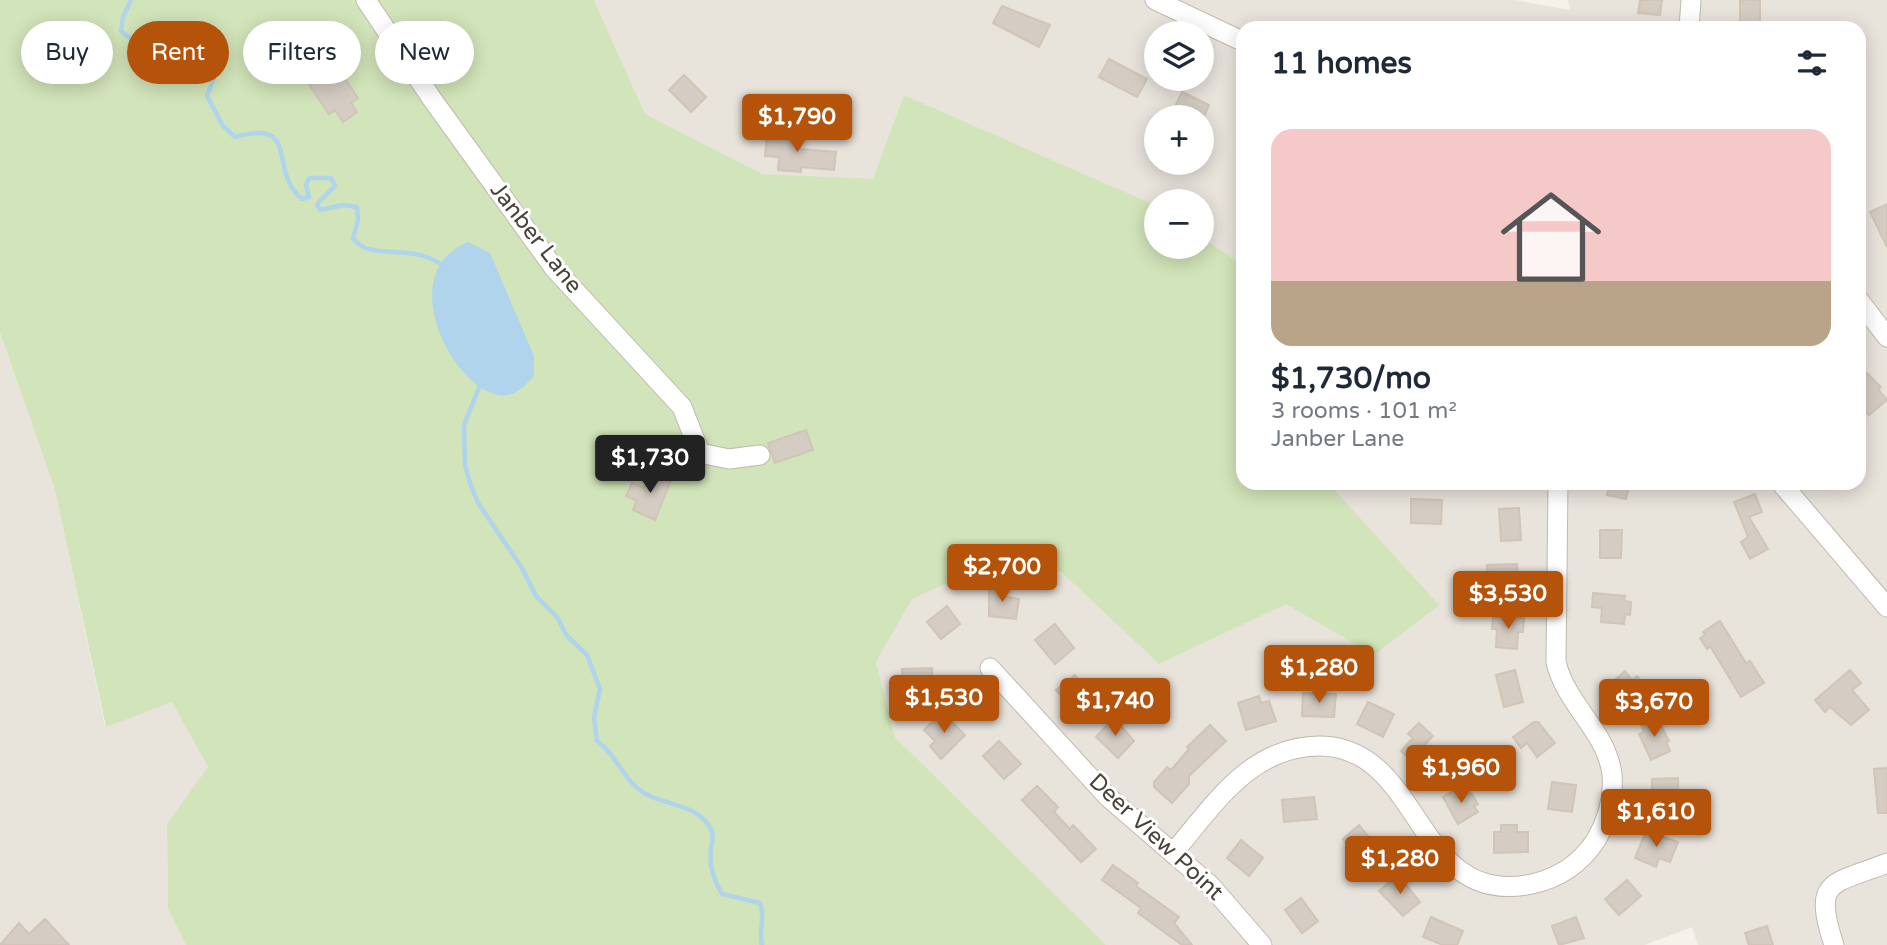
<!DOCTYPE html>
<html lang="en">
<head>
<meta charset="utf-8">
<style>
  :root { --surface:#fff; --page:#f6f6f7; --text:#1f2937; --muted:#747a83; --line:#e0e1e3; --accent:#b45309 }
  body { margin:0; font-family:"Varela Round",sans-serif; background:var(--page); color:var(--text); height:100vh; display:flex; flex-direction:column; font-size:26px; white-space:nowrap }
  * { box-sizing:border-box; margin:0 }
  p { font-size:23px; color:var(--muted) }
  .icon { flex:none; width:38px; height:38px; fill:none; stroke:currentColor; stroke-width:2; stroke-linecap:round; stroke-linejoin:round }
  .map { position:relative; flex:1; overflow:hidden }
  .details { position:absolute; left:1236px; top:21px; width:630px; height:469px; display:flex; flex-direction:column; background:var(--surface); border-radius:21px; box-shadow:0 4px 18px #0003 }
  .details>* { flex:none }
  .top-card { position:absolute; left:21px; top:21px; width:665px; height:63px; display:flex; gap:14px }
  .controls { position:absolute; left:1144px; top:21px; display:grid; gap:14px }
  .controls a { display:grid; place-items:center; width:70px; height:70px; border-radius:50%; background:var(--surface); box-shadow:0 4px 18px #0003; font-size:35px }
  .price { position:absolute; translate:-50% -60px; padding:0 16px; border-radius:7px; background:var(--accent); color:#fff; font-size:23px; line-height:46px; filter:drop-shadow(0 2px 4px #0008) }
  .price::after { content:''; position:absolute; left:50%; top:42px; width:21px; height:16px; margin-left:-10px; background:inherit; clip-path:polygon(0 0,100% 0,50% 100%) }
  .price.selected { background:#222; color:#fff }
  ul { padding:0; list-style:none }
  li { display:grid; align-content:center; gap:14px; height:371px; padding:0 35px }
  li+li { border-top:2px solid var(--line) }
  li span { display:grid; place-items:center; height:217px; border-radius:21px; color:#555 }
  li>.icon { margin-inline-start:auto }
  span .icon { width:126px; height:126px; fill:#fffc; stroke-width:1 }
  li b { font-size:30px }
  h2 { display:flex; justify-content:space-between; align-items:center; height:84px; padding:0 35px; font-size:30px }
  .chip { padding:0 24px; border-radius:32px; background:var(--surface); box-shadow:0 4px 18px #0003; font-size:24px; line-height:63px }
  .chip.selected { background:var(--accent); color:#fff }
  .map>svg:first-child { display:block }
  .residential { fill:#e8e3db; fill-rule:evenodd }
  .green { fill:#d2e4b9 }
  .water { fill:#afd4eb }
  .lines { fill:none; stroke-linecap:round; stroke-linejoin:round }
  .stream { stroke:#afd4eb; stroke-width:4.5 }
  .building { fill:#d5cdc3; stroke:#d0c5b6; stroke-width:2 }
  .minor-casing { stroke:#c0b9af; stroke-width:21 }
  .minor { stroke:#fff; stroke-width:19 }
  .labels { text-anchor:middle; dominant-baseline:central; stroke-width:6; stroke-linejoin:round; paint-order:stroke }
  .street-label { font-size:23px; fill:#49433a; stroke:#fff }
</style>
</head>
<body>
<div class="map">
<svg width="1887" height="945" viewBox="0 0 1887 945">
  <rect width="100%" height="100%" fill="#f5f2ec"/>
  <g class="residential">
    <path d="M594,0H1515L1570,10L1568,0H1887V945H1698L1692,927L1645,945H1106L895,737L876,662L912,599L991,564L1061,572L1159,664L1286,603L1374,655L1336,494L1328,483H1858V28H1242V265L1202,237V201H1157V206L904,95L873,180L761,174L645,114ZM1157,33H1202V79H1157ZM1157,117H1202V163H1157Z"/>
    <path d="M0,332L55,490L105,726L172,701L208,767L167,825L168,909L186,945H0Z"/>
  </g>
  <path class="green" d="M0,0H594L645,114L762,174L873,179L904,95L1157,206V247H1202V237L1242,265V483H1328L1439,605L1374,655L1286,604L1159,664L1061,572L991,564L912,599L876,662L895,737L1106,945H186L168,909L167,824L208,767L172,702L106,727L55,490L0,332Z"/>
  <path class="water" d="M468,242L490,253L534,356V376C527,383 519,393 508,395C460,403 388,274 468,242Z"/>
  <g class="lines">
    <g class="stream">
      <path d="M131,0L123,17L121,31C140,50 181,52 206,56L215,75L207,96L223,126L235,137C302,118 267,171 302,199L309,197L306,185L309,178H331L335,186L317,204L320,210L343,205L357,207L358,220L353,238C370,263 412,241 443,266"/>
      <path d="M481,383L464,425L465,465L470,483L478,503L522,568L536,596L557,617L567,636L587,655L600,689L594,717L597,741C617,755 623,780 644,793C665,806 702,804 712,832C714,836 712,843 711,848C709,866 713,878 722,894L760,903C766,918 758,931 762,945"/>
    </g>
  </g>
  <g class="building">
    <path d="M1640,0H1662L1660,15L1638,13Z"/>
    <path d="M1740,0H1760V22L1740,23Z"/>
    <path d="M1002,6L1050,25L1039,47L993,23Z"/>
    <path d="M1109,59L1147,79L1137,97L1099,77Z"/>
    <path d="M333,61L358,98L351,103L357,112L343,122L335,110L329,114L308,83L323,73L320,69Z"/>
    <path d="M684,75L706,97L691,112L669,90Z"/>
    <path d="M1182,92L1209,105L1204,117H1170Z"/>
    <path d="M767,134L801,137L800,149L836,152L834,170L801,167V172L778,170L779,157L765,156Z"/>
    <path d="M1887,204V247L1870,212Z"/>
    <path d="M1867,373L1881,387L1878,389L1887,400L1869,415L1858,403V381Z"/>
    <path d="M806,430L813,450L775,463L768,443Z"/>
    <path d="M652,471L671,480L655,520L633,510L637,501L626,496L632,483L644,488Z"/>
    <path d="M1610,483H1630L1626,499L1607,495Z"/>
    <path d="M1755,494L1762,512L1749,517L1768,549L1750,559L1741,542L1748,537L1734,502Z"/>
    <path d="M1411,499L1442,500L1441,524L1411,523Z"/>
    <path d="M1519,508L1521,540L1501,541L1499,509Z"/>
    <path d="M1600,530H1622L1621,558H1600Z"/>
    <path d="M1517,564L1519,594L1496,596L1495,579H1488L1487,565Z"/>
    <path d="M989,585L1001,587L1000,596L1019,599L1016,619L989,616Z"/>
    <path d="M1593,593L1625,596L1624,601L1631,602L1630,615L1625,614L1624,624L1601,622L1602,608L1592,607Z"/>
    <path d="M947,606L960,624L941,639L927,622Z"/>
    <path d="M1493,617L1524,618L1523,632H1518L1517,649L1496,647L1497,629H1492Z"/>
    <path d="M1720,621L1746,663L1750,661L1764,683L1741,697L1710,646L1707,649L1700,638L1705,635L1703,632Z"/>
    <path d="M1055,624L1074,648L1055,664L1035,640Z"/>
    <path d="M932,668L933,695L909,696V681L903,682L902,669Z"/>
    <path d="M1515,670L1523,702L1504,707L1496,675Z"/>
    <path d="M1850,670L1861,683L1852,690L1869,710L1851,725L1830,707L1825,712L1815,700Z"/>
    <path d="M1625,671L1632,680L1637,676L1645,685L1640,689L1643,693L1628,706L1610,684Z"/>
    <path d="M1075,675L1085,688L1095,680L1108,695L1080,718L1056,690Z"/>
    <path d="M1303,693L1336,694L1334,717L1302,716Z"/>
    <path d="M1259,696L1261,703L1269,701L1276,721L1246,730L1238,703Z"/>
    <path d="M1368,702L1394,714L1383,737L1357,724Z"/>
    <path d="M942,712L965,735L941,759L930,746L935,741L924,730Z"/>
    <path d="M1114,718L1134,741L1118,758L1096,737Z"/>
    <path d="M1657,718L1669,741L1666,742L1670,751L1651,760L1639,734L1644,732L1641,724Z"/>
    <path d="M1534,722H1538L1555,743L1537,757L1527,743L1521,748L1513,737Z"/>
    <path d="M1419,723L1433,736L1424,745L1435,755L1421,770L1401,751L1413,738L1408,734Z"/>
    <path d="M1210,725L1226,741L1189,776V784L1172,803L1154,787V782L1167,767L1171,770L1189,749L1187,747Z"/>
    <path d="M999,741L1021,764L1004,779L983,756Z"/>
    <path d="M1887,768V813H1878L1874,769Z"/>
    <path d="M1678,778L1679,809L1659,810L1658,791L1652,792V779Z"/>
    <path d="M1552,782L1576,785L1572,812L1548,809Z"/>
    <path d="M1037,786L1058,807L1054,812L1070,829L1073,825L1096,849L1081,862L1022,800Z"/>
    <path d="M1462,786L1467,795L1471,793L1478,804L1474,806L1478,812L1458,824L1443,797Z"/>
    <path d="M1314,797L1317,819L1284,822L1282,800Z"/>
    <path d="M1359,825L1381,852L1364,865L1343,839Z"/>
    <path d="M1501,825H1517V832H1528V852L1494,853V832H1501Z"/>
    <path d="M1646,831L1678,842L1670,862L1659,858L1656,867L1635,858Z"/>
    <path d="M1241,840L1263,858L1249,876L1227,858Z"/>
    <path d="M1113,865L1138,883L1136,886L1179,917L1174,923L1192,945H1182L1138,913L1141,908L1102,880Z"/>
    <path d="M1398,875L1420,902L1403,916L1379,891Z"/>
    <path d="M1627,880L1641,896L1619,915L1605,899Z"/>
    <path d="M1301,898L1318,921L1302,933L1285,910Z"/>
    <path d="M1431,917L1463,931L1457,945H1443L1423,937Z"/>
    <path d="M1576,917L1584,938L1559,945L1552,926Z"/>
    <path d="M45,919L69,945H0L19,923L29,934Z"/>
    <path d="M1767,926L1773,945H1749L1745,933Z"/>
  </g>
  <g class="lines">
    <defs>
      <g id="minor">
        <path d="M366,0L432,99L554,268L682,407L700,453L729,459L760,455"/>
        <path d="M1155,0L1242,41"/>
        <path d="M1689,28L1691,0"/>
        <path d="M1858,299L1887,337"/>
        <path d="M1781,483L1887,607"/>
        <path d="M990,668L1108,797L1211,886L1262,945"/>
        <path d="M1173,853C1214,805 1251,745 1321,746C1424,748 1414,909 1532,884C1559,878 1581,863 1596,840C1607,821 1614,797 1612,774C1606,730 1566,705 1556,662L1558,483"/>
        <path d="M1834,945C1812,878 1832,885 1887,863"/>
      </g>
    </defs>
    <use href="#minor" class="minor-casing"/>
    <use href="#minor" class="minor"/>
  </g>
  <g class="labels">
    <g class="street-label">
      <text transform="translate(536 238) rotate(52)">Janber Lane</text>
      <text transform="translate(1156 837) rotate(43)">Deer View Point</text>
    </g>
  </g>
</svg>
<div class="controls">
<a><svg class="icon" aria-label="layers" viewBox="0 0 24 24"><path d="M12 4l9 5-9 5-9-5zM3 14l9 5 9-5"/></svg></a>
<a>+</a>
<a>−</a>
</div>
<b class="price" style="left:797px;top:154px">$1,790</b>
<b class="price selected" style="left:650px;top:495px">$1,730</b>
<b class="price" style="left:1002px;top:604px">$2,700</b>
<b class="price" style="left:1508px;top:631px">$3,530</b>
<b class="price" style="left:1319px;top:705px">$1,280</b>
<b class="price" style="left:944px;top:735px">$1,530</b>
<b class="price" style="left:1115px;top:738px">$1,740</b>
<b class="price" style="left:1654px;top:739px">$3,670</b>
<b class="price" style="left:1461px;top:805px">$1,960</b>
<b class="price" style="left:1656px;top:849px">$1,610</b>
<b class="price" style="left:1400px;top:896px">$1,280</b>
<div class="top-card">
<a class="chip">Buy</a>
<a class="chip selected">Rent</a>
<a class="chip">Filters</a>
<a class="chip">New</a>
</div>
<section class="details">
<h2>11 homes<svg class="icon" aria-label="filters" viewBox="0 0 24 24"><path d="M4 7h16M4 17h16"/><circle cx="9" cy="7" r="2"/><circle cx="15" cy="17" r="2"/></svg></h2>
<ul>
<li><span style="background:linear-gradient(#f6c9c9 70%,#b9a48a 0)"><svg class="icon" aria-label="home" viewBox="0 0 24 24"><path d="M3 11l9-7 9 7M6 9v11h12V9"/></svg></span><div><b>$1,730/mo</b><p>3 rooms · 101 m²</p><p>Janber Lane</p></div></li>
</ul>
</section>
</div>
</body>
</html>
